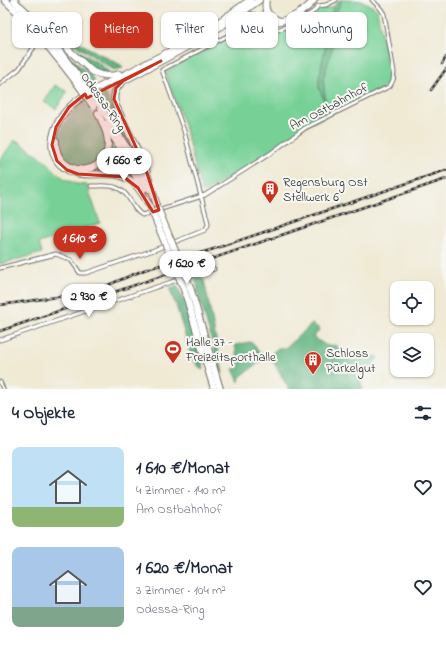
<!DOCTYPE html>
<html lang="de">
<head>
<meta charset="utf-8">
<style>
  :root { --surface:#fff; --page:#f2f2f3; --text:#1f2937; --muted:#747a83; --accent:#c8321e }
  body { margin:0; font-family:"Indie Flower",sans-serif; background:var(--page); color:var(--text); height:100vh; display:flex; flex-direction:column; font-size:15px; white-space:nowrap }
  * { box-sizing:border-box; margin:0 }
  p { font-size:13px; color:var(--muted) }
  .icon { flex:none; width:22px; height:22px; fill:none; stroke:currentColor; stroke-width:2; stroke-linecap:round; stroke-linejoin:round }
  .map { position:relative; height:389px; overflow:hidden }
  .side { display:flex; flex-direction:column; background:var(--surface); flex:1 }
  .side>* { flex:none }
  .top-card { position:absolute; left:12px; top:12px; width:422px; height:36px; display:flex; gap:8px }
  .tools { position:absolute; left:390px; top:281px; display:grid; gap:8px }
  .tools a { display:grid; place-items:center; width:44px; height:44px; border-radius:8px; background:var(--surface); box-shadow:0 1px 3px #0004; font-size:20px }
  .price { position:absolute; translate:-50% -34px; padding:0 9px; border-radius:14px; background:#fff; color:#222; font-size:13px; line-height:26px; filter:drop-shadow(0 1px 2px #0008) }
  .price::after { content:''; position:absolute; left:50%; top:24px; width:12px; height:9px; margin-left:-6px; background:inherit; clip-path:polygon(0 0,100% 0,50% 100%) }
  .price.active { background:var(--accent); color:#fff }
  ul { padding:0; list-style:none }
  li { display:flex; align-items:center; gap:12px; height:100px; padding:0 12px }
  li span { display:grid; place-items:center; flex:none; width:112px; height:80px; border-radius:8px; color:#555 }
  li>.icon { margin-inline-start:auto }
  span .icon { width:48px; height:48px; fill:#fffc; stroke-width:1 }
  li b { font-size:17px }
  h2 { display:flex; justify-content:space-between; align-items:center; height:48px; padding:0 12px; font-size:17px }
  .tag { padding:0 14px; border-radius:8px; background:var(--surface); box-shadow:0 1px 3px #0004; font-size:14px; line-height:36px }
  .tag.active { background:var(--accent); color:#fff }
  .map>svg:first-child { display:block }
  .green { fill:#77d197; stroke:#517e61 }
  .forest { fill:#61b380; stroke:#466f56 }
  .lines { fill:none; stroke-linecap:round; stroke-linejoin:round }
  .street-casing { stroke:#706e66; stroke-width:5 }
  .highway-casing { stroke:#706e66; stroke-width:8 }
  .street { stroke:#fff; stroke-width:3 }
  .highway { stroke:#fff; stroke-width:6 }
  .rail-casing { stroke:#2b2b2b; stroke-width:2.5 }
  .rail { stroke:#f6f6f2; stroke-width:1; stroke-dasharray:3; stroke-linecap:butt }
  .highway-bridge-casing { stroke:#706e66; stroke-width:8; stroke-linecap:butt }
  .highway-bridge { stroke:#fff; stroke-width:6 }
  .marked { fill:#c8321e; fill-opacity:0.2; stroke:#c8321e; stroke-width:3; stroke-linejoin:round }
  .labels { text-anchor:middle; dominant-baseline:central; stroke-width:4; stroke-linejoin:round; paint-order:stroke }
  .street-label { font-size:13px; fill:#2b2b2b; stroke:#f6f6f2 }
  .poi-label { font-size:13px; fill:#2b2b2b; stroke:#f6f6f2; text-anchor:start }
</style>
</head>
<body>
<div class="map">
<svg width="446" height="389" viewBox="0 0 446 389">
  <rect width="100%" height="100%" fill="#f6f6f2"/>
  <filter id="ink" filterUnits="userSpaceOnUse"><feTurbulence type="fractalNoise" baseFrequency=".025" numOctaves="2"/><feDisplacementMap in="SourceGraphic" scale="8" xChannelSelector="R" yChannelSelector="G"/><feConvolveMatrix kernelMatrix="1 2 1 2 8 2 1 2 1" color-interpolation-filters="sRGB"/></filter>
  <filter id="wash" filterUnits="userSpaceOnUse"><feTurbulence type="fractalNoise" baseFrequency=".012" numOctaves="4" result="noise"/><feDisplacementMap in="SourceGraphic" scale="16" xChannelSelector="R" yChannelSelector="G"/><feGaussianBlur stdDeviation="0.9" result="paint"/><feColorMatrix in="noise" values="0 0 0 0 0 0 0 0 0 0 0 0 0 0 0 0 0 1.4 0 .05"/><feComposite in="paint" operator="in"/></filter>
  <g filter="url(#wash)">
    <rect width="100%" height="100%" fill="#f0ead5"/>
    <g class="green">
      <path d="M342,0C357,0 367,0 377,10L390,81L383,88L300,129L271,151L205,192H202L184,125L165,72L191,57L251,27C259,29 267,33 275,33C279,33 283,31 286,29C303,22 315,8 333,7L319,79V88L326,105L323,79L332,49L337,10Z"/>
      <path d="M55,85L67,92L56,109L44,102Z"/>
      <path d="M110,136L135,180L134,181L128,177L84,173Z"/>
      <path d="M14,141H18L47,162L57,173L65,179L77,184L87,185L100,223L39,243L42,253L0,264V160Z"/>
    </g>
    <g class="forest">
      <path d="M339,0H342L337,10L332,49L323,79L326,106L319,88V79L333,7Z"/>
      <path d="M69,39L74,40L121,65L123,68L114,70L69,41Z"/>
      <path d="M76,50L100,64L112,75C94,70 88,65 74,53Z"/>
      <path d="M64,53H66L94,79V86L91,88Z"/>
      <path d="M102,93L106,95L139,159L144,169L142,171L97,95Z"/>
      <path d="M84,101C95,117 117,142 99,160C96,163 92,165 88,167C83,167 74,167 70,164C64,161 61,156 60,149C55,129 70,114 84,101Z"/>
      <path d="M201,277L204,280L223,373H221L197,290L198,289L195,278Z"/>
      <path d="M177,285L185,304L204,369L202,370L192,359L176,305L172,296L170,288Z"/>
      <path d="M312,324L320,329L313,337L327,346L336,345L351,361L377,356L378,358L374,363L375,366L360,380L363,389H289L273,361L274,360L271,354L278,348H285Z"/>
      <path d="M249,342L253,343L260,354L266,352L269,355L240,377L239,382L233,369L240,368L235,345Z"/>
    </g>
  </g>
  <g filter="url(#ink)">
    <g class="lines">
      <defs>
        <g id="street">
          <path d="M0,84L19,69L34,47"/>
          <path d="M91,186C108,186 120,183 130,200C134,207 136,211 142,215L153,212"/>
          <path d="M158,210L205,195L271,153L305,128L390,86L393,80L394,72L384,14L380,8L372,0"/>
          <path d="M0,268L56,254L71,260L80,273H86L154,250L205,230L208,225V223L184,131L162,70L229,35L246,25L255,23L266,29L275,31L288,26L313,12L318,6L326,5L336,0"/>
          <path d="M185,277L214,269"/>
          <path d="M0,340L180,279"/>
          <path d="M0,382L3,389"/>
        </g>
        <g id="highway">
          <path d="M5,0C33,27 57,56 80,87"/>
          <path d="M14,0L22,9"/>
          <path d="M266,0C264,10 268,17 278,20"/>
          <path d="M20,6L93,72C102,76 109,77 119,74"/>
          <path d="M239,17C256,11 258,21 273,22C285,23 307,10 314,0"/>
          <path d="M36,25L60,52L84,84"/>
          <path d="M98,103L127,148L149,189"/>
          <path d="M105,124L123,152L143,190"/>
          <path d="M56,141C54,178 108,179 108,143C108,132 102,122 98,113"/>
          <path d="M156,203L145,167L116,106C112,96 115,88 123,81C171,56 217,32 259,0"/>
          <path d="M150,206C144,197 139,186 130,180C109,166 80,184 61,165C53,158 51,147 53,137C60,103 92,91 120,77C141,66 161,56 182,45C206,32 228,16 250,0"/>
          <path d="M190,287L220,389"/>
          <path d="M184,289L214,389"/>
        </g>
      </defs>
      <use href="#street" class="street-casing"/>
      <use href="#highway" class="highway-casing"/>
      <use href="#street" class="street"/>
      <use href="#highway" class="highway"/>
      <defs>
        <g id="rail">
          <path d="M442,64L446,57"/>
          <path d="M431,90L446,69"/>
          <path d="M0,305L78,294L96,290L144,270L217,248L446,170"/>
          <path d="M0,331L446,179"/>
        </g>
      </defs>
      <use href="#rail" class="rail-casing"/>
      <use href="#rail" class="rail"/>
      <defs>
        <g id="highway-bridge">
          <path d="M84,84L98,103"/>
          <path d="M80,87L93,106"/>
          <path d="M158,209L190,287"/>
          <path d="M152,211L184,289"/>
        </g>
      </defs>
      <use href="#highway-bridge" class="highway-bridge-casing"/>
      <use href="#highway-bridge" class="highway-bridge"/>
    </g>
  </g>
  <path class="marked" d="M161,61L123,81L116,88L114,99L145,167L159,210L153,212L138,188L124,177L78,174L67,170L57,161L52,145L56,127L69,107L85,94L87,98Z"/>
  <defs>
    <symbol id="building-pin" viewBox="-11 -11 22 30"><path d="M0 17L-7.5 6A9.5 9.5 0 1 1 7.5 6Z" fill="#c8321e" stroke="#f6f6f2"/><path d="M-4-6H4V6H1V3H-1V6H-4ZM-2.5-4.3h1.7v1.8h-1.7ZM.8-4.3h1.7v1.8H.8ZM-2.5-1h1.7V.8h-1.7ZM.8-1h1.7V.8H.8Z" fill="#fff"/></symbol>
    <symbol id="stadium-pin" viewBox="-11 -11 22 30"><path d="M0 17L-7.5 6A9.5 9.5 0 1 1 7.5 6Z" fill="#c8321e" stroke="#f6f6f2"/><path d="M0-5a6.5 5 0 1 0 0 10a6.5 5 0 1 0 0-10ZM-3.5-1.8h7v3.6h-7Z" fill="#fff"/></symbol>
  </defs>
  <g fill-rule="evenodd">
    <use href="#building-pin" x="260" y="179" width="20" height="27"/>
    <use href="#stadium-pin" x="163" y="339" width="20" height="27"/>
    <use href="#building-pin" x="303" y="350" width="20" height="27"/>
  </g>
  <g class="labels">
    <g class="street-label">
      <text transform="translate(103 102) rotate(55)">Odessa-Ring</text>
      <text transform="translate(329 107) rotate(-28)">Am Ostbahnhof</text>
    </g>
    <g class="poi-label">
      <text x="283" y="182">Regensburg Ost<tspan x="283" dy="15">Stellwerk 6</tspan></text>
      <text x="186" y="342">Halle 37 -<tspan x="186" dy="15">Freizeitsporthalle</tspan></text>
      <text x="326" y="353">Schloss<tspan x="326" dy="15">Pürkelgut</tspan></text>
    </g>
  </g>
</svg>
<div class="tools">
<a><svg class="icon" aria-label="locate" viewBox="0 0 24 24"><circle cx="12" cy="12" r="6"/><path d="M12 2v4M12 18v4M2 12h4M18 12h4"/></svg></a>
<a><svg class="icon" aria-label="layers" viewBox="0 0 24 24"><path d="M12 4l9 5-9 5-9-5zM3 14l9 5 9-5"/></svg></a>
</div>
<b class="price" style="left:124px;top:182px">1 660 €</b>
<b class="price active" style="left:80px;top:260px">1 610 €</b>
<b class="price" style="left:187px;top:285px">1 620 €</b>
<b class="price" style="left:89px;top:318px">2 930 €</b>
<div class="top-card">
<a class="tag">Kaufen</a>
<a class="tag active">Mieten</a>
<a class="tag">Filter</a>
<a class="tag">Neu</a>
<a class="tag">Wohnung</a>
</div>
</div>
<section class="side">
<h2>4 Objekte<svg class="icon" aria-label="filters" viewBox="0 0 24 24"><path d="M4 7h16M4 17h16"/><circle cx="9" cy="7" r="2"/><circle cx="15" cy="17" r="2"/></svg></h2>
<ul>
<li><span style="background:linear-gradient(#bfe0f5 75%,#8fb573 0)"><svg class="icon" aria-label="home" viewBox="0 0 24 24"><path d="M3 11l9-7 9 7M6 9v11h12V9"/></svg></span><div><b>1 610 €/Monat</b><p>4 Zimmer · 140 m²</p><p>Am Ostbahnhof</p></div><svg class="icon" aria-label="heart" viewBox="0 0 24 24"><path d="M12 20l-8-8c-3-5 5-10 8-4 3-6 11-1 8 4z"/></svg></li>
<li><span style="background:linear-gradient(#a9c7e8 75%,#7fa58c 0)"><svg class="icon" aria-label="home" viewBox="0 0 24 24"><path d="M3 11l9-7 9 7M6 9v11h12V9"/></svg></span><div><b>1 620 €/Monat</b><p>3 Zimmer · 104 m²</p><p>Odessa-Ring</p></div><svg class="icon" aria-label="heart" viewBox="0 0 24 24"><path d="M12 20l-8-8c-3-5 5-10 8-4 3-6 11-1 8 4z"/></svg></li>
</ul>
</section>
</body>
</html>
